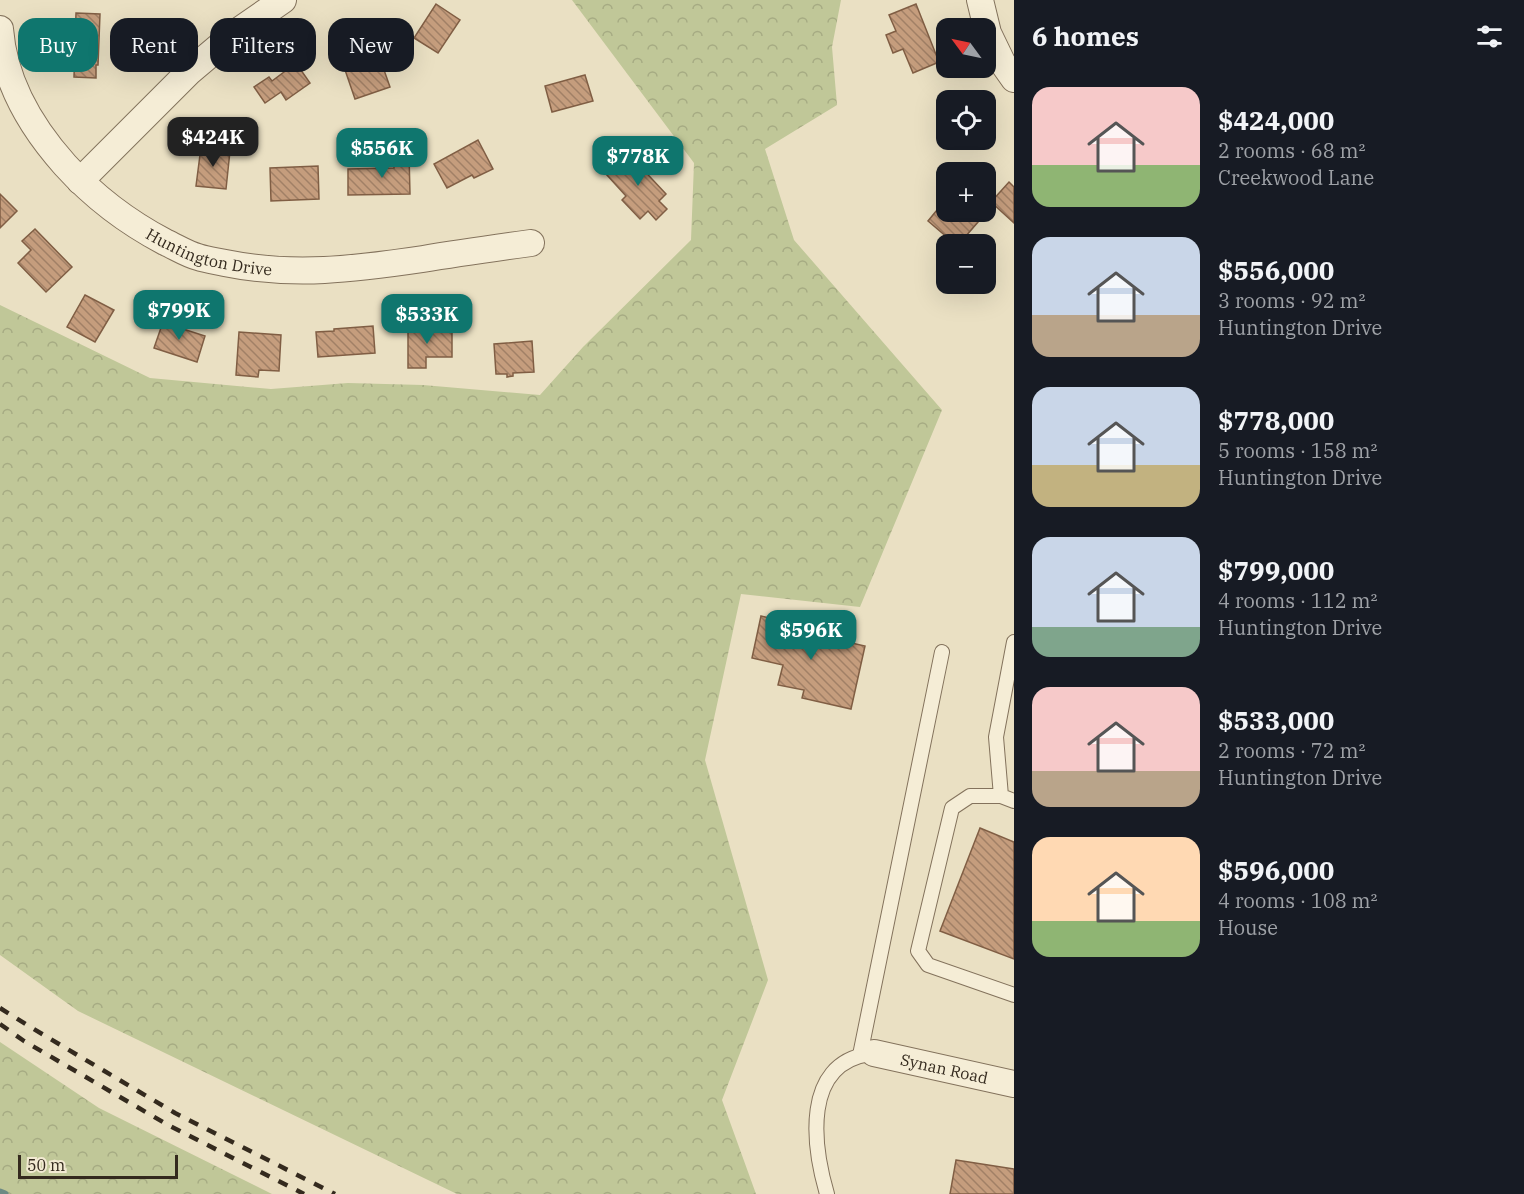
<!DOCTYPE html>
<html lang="en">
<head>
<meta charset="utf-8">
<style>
  :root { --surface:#171b24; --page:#20242c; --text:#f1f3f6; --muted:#9ea1a6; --accent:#0f766e }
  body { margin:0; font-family:"IBM Plex Serif",serif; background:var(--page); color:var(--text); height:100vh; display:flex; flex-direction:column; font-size:22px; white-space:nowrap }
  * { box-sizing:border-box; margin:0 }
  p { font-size:20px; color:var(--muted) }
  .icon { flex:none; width:33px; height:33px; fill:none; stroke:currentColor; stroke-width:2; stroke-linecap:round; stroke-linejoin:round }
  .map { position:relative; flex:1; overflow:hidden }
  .sheet { display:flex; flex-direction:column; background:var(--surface); width:510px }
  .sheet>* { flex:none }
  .guide { position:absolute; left:18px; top:18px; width:570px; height:54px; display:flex; gap:12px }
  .needle { width:39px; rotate:303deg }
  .buttons { position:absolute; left:936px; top:18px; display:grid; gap:12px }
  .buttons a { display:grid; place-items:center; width:60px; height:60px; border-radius:12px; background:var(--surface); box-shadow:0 6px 24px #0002; font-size:30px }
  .scale { position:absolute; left:18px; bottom:15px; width:160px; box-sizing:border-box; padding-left:6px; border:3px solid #342a1e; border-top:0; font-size:16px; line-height:21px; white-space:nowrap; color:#342a1e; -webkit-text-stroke:4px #f2ead2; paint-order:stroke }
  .price { position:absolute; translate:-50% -51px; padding:0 14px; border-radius:12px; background:var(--accent); color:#fff; font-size:20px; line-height:39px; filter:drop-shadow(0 2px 3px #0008) }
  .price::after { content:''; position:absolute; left:50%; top:36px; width:18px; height:14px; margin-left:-9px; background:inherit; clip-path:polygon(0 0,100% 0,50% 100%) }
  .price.active { background:#222; color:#fff }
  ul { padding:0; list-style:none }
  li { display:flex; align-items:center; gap:18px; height:150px; padding:0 18px }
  li span { display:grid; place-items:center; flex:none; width:168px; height:120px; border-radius:18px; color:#555 }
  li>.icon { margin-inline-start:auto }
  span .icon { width:72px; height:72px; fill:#fffc; stroke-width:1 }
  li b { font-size:26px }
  h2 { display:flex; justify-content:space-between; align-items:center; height:72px; padding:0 18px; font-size:26px }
  .pill { padding:0 21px; border-radius:18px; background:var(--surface); box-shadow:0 6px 24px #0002; font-size:21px; line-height:54px }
  .pill.active { background:var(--accent); color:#fff }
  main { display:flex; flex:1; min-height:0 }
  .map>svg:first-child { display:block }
  .forest { fill:url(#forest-crowns) }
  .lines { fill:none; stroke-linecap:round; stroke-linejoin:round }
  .stream { stroke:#6d8a84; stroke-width:7 }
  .building { fill:url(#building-back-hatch); stroke:#805e44; stroke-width:1.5 }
  .service-casing { stroke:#83725c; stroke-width:16 }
  .minor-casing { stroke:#83725c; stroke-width:28 }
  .service { stroke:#f5edd6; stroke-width:14 }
  .minor { stroke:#f5edd6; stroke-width:26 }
  .rail { stroke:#342a1e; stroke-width:4.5; stroke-dasharray:10 10; stroke-linecap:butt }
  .labels { text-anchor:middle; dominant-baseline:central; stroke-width:5; stroke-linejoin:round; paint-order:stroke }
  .street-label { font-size:16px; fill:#342a1e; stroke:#f2ead2 }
</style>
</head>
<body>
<main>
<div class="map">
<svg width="1014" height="1194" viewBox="0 0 1014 1194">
  <defs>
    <pattern id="forest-crowns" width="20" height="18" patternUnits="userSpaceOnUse" patternTransform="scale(1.5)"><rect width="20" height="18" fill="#c0c798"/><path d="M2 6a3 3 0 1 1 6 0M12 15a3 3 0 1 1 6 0" fill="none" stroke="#a6ab83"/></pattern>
    <pattern id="building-back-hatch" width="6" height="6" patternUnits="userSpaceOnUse" patternTransform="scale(1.5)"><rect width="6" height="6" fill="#c59d7d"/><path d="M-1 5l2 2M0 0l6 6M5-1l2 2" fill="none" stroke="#a18066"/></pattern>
  </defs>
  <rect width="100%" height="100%" fill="#eae0c3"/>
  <g class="forest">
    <path d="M572,0H841L832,47L837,105L765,149L794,240L942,410L860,607L741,594L705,760L768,980L722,1100L756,1194H457L78,1011L0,955V305L150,378L271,389L348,383L423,385L540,395L583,347L691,240L694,163Z"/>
    <path d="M0,1042L99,1108L272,1194H0Z"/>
  </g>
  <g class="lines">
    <path class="stream" d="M0,1192L5,1194"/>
  </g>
  <g class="building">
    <path d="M436,4L460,20L438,53L414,38Z"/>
    <path d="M916,4L939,62L913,73L903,49L893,53L886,35L896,31L889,15Z"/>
    <path d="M76,13L100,14L98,65H96V78L74,77Z"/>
    <path d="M378,53L390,87L355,99L343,64Z"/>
    <path d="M296,63L310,83L286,100L281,92L265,103L254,87L269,77L272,81Z"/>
    <path d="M585,75L593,101L552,112L545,86Z"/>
    <path d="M478,140L493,169L474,178L472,175L447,188L434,164Z"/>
    <path d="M201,147L230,151L226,189L196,186Z"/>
    <path d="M630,151L640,161L637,163L666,194L659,201L667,209L656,220L648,211L640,219L622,200L626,196L606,174Z"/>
    <path d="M394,154H409L410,194L348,195V169L394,168Z"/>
    <path d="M318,166L319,199L271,201L270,168Z"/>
    <path d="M1009,182L1014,187V223L991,202Z"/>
    <path d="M0,194L17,211L0,228Z"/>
    <path d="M946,199V212H965L978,222L959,244H955L928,221Z"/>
    <path d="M35,229L72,267L46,292L18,263L31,250L22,241Z"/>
    <path d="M85,295L114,310L95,342L67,327Z"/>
    <path d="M164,319L184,326L183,329L205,336L197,362L154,348Z"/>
    <path d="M408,325H427V331H452V357H426V368H408Z"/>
    <path d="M373,326L375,353L318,357L316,332L334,331V329Z"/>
    <path d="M239,332L281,335L279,371L259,370L258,377L236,375Z"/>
    <path d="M532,341L534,372L513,373V376L507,377V374H496L494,344Z"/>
    <path d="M761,616L813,628L812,634L865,646L851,709L802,698L804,690L778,685L783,665L752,658Z"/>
    <path d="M980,828L1014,842V959L940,931Z"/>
    <path d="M956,1160L1014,1169V1194H950Z"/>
  </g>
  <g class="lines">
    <defs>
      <g id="service">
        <path d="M1014,642L996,737L1001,796L1014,801"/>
        <path d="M1001,796H970L952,808L918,951L928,965L1014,995"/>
        <path d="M860,1055L942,652"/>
        <path d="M827,1194C813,1146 802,1064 869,1054"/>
      </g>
      <g id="minor">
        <path d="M980,0L988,33L1002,62L1014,79"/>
        <path id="s1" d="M0,29C4,81 31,127 65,165C94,197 127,222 165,242C176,247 187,254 198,257C207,260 216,261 225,263C294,277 355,269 423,259C459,253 495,248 531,243"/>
        <path d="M80,181L189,72L234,34L283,0"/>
        <path id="s2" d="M874,1053L1014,1084"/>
      </g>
    </defs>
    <use href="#service" class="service-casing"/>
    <use href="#minor" class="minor-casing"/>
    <use href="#service" class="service"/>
    <use href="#minor" class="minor"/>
    <g class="rail">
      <path d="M0,1008L32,1028L175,1113L335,1194"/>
      <path d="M0,1024L24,1041L168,1125L304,1194"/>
    </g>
  </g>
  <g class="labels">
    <g class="street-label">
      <text stroke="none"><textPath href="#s1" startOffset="326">Huntington Drive</textPath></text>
      <text stroke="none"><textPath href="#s2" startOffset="72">Synan Road</textPath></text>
    </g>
  </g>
</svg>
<div class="buttons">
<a><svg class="needle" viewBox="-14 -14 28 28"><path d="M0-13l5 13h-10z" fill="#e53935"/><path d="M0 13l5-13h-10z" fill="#9ea1a6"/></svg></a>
<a><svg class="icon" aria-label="locate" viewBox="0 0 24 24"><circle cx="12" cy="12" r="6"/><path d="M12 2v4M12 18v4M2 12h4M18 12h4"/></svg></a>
<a>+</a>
<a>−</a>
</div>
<div class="scale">50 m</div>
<b class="price active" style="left:213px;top:168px">$424K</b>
<b class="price" style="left:382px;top:179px">$556K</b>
<b class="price" style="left:638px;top:187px">$778K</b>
<b class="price" style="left:179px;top:341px">$799K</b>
<b class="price" style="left:427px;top:345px">$533K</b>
<b class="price" style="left:811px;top:661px">$596K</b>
<div class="guide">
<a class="pill active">Buy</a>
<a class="pill">Rent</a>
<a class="pill">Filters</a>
<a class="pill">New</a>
</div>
</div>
<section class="sheet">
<h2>6 homes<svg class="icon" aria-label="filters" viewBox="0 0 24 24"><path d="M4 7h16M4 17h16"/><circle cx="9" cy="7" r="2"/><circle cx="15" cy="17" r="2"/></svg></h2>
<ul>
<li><span style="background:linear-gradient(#f6c9c9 65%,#8fb573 0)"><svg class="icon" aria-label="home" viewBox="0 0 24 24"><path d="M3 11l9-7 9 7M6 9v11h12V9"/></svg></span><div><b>$424,000</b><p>2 rooms · 68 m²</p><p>Creekwood Lane</p></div></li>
<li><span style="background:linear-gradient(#c9d6e8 65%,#b9a48a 0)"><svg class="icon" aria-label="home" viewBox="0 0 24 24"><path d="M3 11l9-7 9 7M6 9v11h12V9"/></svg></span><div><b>$556,000</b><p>3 rooms · 92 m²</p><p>Huntington Drive</p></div></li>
<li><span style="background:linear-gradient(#c9d6e8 65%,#c2b280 0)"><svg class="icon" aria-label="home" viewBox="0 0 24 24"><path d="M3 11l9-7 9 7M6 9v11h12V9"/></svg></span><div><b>$778,000</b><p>5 rooms · 158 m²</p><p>Huntington Drive</p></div></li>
<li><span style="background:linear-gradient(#c9d6e8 75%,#7fa58c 0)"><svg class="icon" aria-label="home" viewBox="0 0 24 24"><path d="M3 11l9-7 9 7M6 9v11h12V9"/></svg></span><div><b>$799,000</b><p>4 rooms · 112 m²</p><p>Huntington Drive</p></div></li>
<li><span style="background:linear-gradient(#f6c9c9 70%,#b9a48a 0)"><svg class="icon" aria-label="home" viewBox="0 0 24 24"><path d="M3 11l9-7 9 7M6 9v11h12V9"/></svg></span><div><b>$533,000</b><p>2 rooms · 72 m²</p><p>Huntington Drive</p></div></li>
<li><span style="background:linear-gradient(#ffd9b3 70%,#8fb573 0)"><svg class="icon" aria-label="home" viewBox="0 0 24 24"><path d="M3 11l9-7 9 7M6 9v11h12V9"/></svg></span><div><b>$596,000</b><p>4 rooms · 108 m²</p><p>House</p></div></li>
</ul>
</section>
</main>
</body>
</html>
